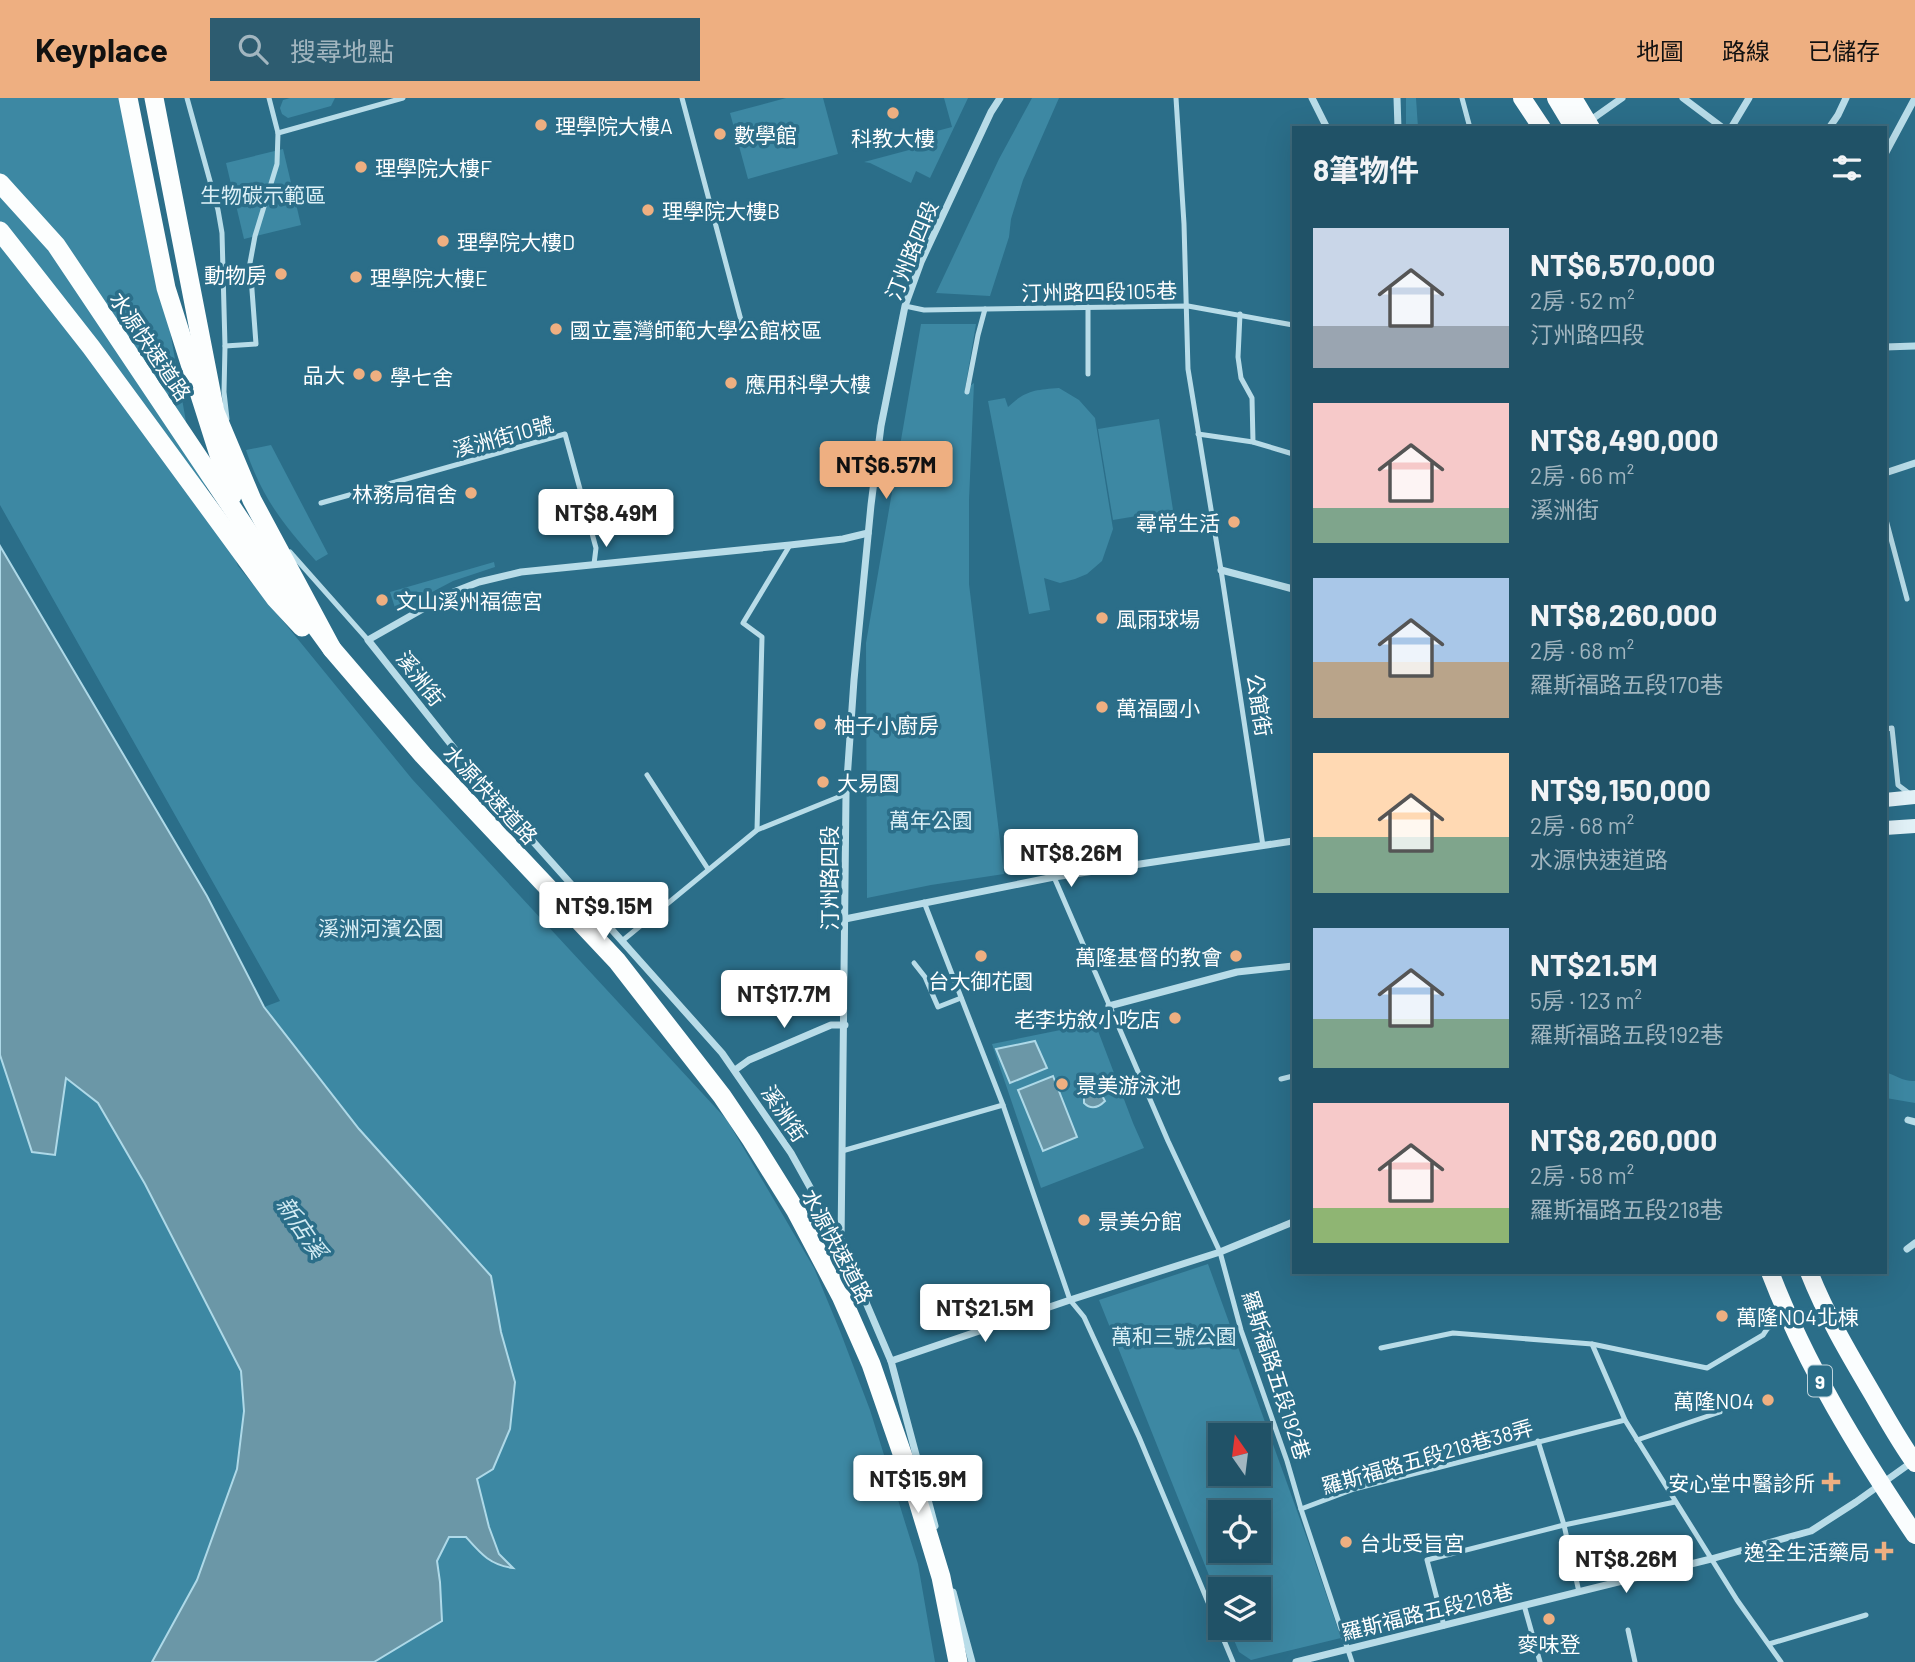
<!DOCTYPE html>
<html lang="zh-TW">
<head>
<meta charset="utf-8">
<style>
  :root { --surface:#205267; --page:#2d5c70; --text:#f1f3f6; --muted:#a2b6c0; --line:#3d697b; --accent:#eeaf81 }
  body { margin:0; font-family:Barlow,"Noto Sans TC",sans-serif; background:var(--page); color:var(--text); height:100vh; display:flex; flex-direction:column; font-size:26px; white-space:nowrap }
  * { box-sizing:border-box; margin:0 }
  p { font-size:23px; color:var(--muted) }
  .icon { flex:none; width:38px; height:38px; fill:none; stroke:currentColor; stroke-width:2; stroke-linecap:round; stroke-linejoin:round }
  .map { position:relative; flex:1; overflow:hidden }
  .panel { position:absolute; left:1292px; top:28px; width:595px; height:1148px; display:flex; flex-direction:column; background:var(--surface); border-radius:0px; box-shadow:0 7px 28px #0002,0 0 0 2px var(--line) }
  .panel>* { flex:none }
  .needle { width:46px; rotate:346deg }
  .fabs { position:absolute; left:1208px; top:1325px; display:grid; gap:14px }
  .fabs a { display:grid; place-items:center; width:63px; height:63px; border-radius:0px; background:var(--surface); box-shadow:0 7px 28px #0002,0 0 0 2px var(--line); font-size:35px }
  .price { position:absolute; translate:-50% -60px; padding:0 16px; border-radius:7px; background:#fff; color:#222; font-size:23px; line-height:46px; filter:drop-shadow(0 2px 4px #0008) }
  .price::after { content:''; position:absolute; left:50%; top:42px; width:21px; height:16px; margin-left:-10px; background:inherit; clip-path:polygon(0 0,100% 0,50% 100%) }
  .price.selected { background:var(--accent); color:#111 }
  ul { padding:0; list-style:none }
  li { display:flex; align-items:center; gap:21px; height:175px; padding:0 21px }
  li span { display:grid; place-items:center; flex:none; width:196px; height:140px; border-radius:0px; color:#555 }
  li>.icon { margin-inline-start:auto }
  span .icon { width:84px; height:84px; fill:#fffc; stroke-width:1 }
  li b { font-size:30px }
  h2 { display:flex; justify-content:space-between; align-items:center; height:84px; padding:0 21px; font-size:30px }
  header { display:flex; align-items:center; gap:42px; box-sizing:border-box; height:98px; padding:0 35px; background:var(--accent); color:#111 }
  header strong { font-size:33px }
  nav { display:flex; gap:38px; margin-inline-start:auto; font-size:24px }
  .search { width:490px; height:63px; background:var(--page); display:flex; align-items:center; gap:18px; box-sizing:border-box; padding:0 24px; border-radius:0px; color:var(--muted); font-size:26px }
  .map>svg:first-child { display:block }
  .green { fill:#3d88a3; fill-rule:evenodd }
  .water { fill:#6b97a7; stroke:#aed9e8; stroke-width:2 }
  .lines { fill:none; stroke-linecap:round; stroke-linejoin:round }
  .service { stroke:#b8dce8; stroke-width:5 }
  .minor { stroke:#b8dce8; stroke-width:7 }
  .secondary { stroke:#e2f2f8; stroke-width:14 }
  .primary { stroke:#fafdfe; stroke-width:18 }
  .trunk { stroke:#fcfefe; stroke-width:19 }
  .trunk-bridge { stroke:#fcfefe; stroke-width:19 }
  .poi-dot { fill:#eeaf81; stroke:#2b6e89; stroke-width:2.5 }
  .labels { text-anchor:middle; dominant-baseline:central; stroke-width:7; stroke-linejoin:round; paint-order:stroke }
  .shield { fill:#2b6e89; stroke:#bfd4dc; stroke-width:2 }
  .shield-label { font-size:19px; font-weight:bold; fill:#fff }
  .poi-label { font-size:21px; fill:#fff; stroke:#2b6e89; text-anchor:start }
  .park-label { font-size:21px; fill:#dcf0f7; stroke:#2b6e89 }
  .street-label { font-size:21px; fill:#fff; stroke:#2b6e89 }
  .water-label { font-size:23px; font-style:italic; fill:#d3ebf3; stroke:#2b6e89 }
</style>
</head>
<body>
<header>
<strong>Keyplace</strong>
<div class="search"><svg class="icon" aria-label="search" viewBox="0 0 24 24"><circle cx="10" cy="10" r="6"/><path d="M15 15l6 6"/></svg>搜尋地點</div>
<nav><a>地圖</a><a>路線</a><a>已儲存</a></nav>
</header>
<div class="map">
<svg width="1915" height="1564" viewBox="0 0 1915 1564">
  <rect width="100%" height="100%" fill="#2b6e89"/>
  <g class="green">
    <path d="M0,0H129L191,352L238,468L412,681L727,1022L814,1170L840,1233L870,1312L918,1466L935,1564H374L442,1523L440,1485L437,1462L449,1438L466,1439L478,1453L512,1469L499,1456L489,1429L477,1381L493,1371L510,1331L515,1284L501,1234L359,1031L264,909L280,903L0,407Z"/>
    <path d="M290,0H335L331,8L288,20L282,16L280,10L283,2Z"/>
    <path d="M786,0H823L838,56L748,81L730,15Z"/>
    <path d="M944,0H968L930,80L916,73L911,85L870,65L864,64L909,52L906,41L952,29Z"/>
    <path d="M1032,0H1059L1023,82L1011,121L1009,139L990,198L936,195L999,61Z"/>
    <path d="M1406,0H1416L1418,30H1406Z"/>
    <path d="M283,51L301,127L244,141L226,65Z"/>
    <path d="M921,226H976L965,291L974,285L969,402V486L1004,776L931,787L867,800L866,545Z"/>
    <path d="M1059,290L1079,302L1095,320L1113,431L1102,463L1087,476L1075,481L1060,485L1044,480L1050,512L1029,516L988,303L1005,300L1008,309C1026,292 1035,292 1059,290Z"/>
    <path d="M1159,321L1173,412L1113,422L1098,331Z"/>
    <path d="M271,347L328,456L316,463C283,426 262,400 246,352Z"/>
    <path d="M494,464L495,469L453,483L396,513L390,494Z"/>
    <path d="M1095,925L1133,1025L1144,1050L1041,1090L992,946Z"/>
    <path d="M0,957L32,1054L55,1056L66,979L98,1005L145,1086L241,1273L244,1313L237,1371L197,1482L152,1564H0Z"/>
    <path d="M1885,974C1895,977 1904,984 1915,983V1005L1886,1000Z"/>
    <path d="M1208,1166L1309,1446L1341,1540L1251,1562L1239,1554L1229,1530H1258V1491H1220V1505L1099,1202ZM1220,1337H1258V1376H1220ZM1220,1414H1258V1452H1220Z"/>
  </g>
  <g class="water">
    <path d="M0,448L207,798L264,909L359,1031L491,1178L501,1234L515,1284L510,1331L493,1371L477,1381L489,1429L499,1456L513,1470C490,1467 481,1456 466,1439H449L437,1463L440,1484L442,1523L374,1564H152L197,1482L237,1371L244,1313L241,1273L145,1086L98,1005L66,980L55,1057L32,1054L0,957Z"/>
    <path d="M1035,943L1047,970L1010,985L996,951Z"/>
    <path d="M1053,978L1077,1039L1043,1053L1018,992Z"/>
    <path d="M1085,981L1090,983L1098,981L1102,984L1100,994L1105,1003C1098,1010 1091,1012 1084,1005V995L1078,988L1079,983Z"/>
  </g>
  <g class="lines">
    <g class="service">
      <path d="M187,0L218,112L222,135L225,248L224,294L227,321"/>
      <path d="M682,0L742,226"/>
      <path d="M1176,0L1184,126L1188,271L1221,472L1263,748"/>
      <path d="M1462,0L1470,30"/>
      <path d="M278,35L403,0"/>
      <path d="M905,208L924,212L1188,208L1293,227"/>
      <path d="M1088,209V276"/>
      <path d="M1240,216L1238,259L1241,280L1252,300L1253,344"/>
      <path d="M225,248L256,246L250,165L255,138L277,66L278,35L269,0"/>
      <path d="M967,294L978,237L985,211"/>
      <path d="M1198,336L1253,344L1293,356"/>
      <path d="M321,405L565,336L596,450L594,466"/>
      <path d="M1885,418L1907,501"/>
      <path d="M290,454L368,542"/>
      <path d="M1885,631L1892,630L1898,687L1910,696"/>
      <path d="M647,677L708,771"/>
      <path d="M757,732L762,539L743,525L790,447"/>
      <path d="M1054,779L1168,1043L1220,1154L1241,1232L1287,1363L1301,1411L1352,1564"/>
      <path d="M924,804L1003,1007L1070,1202L1084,1219L1139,1339L1233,1564"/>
      <path d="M622,843L757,732L846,696"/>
      <path d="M914,865L925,879L938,909L961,900"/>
      <path d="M1281,981L1293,978"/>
      <path d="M842,1053L1003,1007"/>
      <path d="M1592,1246L1625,1322L1737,1502L1781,1564"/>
      <path d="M1381,1250L1453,1235L1592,1246L1707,1270L1763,1237L1767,1231L1784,1218"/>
      <path d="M1637,1342L1720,1314"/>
      <path d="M1538,1343L1564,1427L1579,1494"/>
      <path d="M1301,1411L1354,1391L1625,1322"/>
      <path d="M1524,1507L1540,1564"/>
      <path d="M1444,1528L1427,1462L1564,1427L1675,1404"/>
      <path d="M1628,1532L1635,1564"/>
      <path d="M1769,1546L1866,1517"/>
    </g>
    <g class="minor">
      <path d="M1312,0L1327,30"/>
      <path d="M1397,0L1398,30"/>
      <path d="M1683,0L1723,30"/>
      <path d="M1588,24L1622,0"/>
      <path d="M1731,30L1749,0"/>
      <path d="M1829,30L1838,17L1846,0"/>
      <path d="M1885,56L1915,0"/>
      <path d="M1885,249L1915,248"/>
      <path d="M1885,375L1915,365"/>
      <path d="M1221,472L1293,491"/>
      <path d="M845,821L1054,779L1293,743"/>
      <path d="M1109,908L1237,874L1293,868"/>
      <path d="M735,972L749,962L831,927H845"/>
      <path d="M1908,1022L1915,1024"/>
      <path d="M841,1145L791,1055L722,955L488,693L368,542L451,495L479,484L521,474L790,447L843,441L868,435"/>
      <path d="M1907,1151L1915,1145"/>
      <path d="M891,1263L1070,1202L1220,1154L1293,1124"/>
      <path d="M935,1428L891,1263L841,1146L846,696L854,582L871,407L881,328L905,208L921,164L991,14L1000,0"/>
      <path d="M953,1494L972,1564"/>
      <path d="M1296,1564L1711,1461L1811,1433L1856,1404L1912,1364"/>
    </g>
    <g class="secondary">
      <path d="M1885,702L1915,699"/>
      <path d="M1885,730L1915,728"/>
    </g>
    <g class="primary">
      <path d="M1522,0L1542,30"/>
      <path d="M1556,0L1574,30"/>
      <path d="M1573,0L1591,30"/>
      <path d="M1770,1174C1806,1268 1859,1354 1915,1437"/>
      <path d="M1809,1174C1826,1217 1849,1256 1872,1295C1886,1319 1899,1343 1915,1365"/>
    </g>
    <g class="trunk">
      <path d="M128,0L166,190L232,398"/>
      <path d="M0,85L56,147L263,456L332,551L423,657L617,863L722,998L751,1041L796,1113L841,1198L871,1266L914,1390L941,1479L958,1564"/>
      <path d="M0,133L91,249L275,500L302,529"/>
    </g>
    <path class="trunk-bridge" d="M154,0L215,314L252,402L332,551"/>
  </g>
  <g class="poi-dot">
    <circle cx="893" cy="15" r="7"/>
    <circle cx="541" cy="27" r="7"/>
    <circle cx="720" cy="36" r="7"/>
    <circle cx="361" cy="69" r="7"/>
    <circle cx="648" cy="112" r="7"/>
    <circle cx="443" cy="143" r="7"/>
    <circle cx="281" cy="176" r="7"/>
    <circle cx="356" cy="179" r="7"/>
    <circle cx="556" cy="231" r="7"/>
    <circle cx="359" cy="276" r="7"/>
    <circle cx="376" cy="278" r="7"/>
    <circle cx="731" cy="285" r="7"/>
    <circle cx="471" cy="395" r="7"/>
    <circle cx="1234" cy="424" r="7"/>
    <circle cx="382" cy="502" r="7"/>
    <circle cx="1102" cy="520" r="7"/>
    <circle cx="1102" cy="609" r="7"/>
    <circle cx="820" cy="626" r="7"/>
    <circle cx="823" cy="684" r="7"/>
    <circle cx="981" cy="858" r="7"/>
    <circle cx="1236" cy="858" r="7"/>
    <circle cx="1175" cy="920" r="7"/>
    <circle cx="1062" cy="986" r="7"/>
    <circle cx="1084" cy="1122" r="7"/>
    <circle cx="1722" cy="1218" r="7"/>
    <circle cx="1768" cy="1302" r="7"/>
    <path d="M1827.5 1373.5h7v7h7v7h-7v7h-7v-7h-7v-7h7z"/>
    <circle cx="1346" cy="1444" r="7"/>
    <path d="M1880.5 1442.5h7v7h7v7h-7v7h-7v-7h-7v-7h7z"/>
    <circle cx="1549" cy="1521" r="7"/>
  </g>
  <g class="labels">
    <rect class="shield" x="1808" y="1267.5" width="24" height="31" rx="5"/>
    <g class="shield-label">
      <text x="1820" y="1283">9</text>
    </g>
    <g class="poi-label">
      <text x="555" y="27">理學院大樓A</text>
      <text x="734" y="36">數學館</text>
      <text x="893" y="39" text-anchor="middle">科教大樓</text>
      <text x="375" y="69">理學院大樓F</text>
      <text x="662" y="112">理學院大樓B</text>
      <text x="457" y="143">理學院大樓D</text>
      <text x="267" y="176" text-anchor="end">動物房</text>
      <text x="370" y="179">理學院大樓E</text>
      <text x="570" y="231">國立臺灣師範大學公館校區</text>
      <text x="345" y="276" text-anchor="end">品大</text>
      <text x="390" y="278">學七舍</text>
      <text x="745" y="285">應用科學大樓</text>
      <text x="457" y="395" text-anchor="end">林務局宿舍</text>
      <text x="1220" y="424" text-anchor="end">尋常生活</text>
      <text x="396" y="502">文山溪州福德宮</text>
      <text x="1116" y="520">風雨球場</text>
      <text x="1116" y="609">萬福國小</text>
      <text x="834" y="626">柚子小廚房</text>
      <text x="837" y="684">大易園</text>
      <text x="1222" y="858" text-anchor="end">萬隆基督的教會</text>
      <text x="981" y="882" text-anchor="middle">台大御花園</text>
      <text x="1161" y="920" text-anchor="end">老李坊敘小吃店</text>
      <text x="1076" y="986">景美游泳池</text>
      <text x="1098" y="1122">景美分館</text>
      <text x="1736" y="1218">萬隆NO4北棟</text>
      <text x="1754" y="1302" text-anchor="end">萬隆NO4</text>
      <text x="1815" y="1384" text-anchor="end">安心堂中醫診所</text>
      <text x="1360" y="1444">台北受旨宮</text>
      <text x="1870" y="1453" text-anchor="end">逸全生活藥局</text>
      <text x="1549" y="1545" text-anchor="middle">麥味登</text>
    </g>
    <g class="park-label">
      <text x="263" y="96">生物碳示範區</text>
      <text x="931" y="721">萬年公園</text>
      <text x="381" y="829">溪洲河濱公園</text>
      <text x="1174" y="1237">萬和三號公園</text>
    </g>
    <g class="street-label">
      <text transform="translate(911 152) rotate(-68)">汀州路四段</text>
      <text transform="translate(1099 193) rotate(-1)">汀州路四段105巷</text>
      <text transform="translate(151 248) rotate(56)">水源快速道路</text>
      <text transform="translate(503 338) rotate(-15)">溪洲街10號</text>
      <text transform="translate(421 580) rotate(52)">溪洲街</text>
      <text transform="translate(1260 607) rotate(81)">公館街</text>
      <text transform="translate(491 696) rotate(47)">水源快速道路</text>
      <text transform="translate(828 780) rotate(-90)">汀州路四段</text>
      <text transform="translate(785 1015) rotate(56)">溪洲街</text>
      <text transform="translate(838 1148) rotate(62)">水源快速道路</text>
      <text transform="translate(1277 1277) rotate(72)">羅斯福路五段192巷</text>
      <text transform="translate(1427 1358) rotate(-16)">羅斯福路五段218巷38弄</text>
      <text transform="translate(1427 1513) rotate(-14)">羅斯福路五段218巷</text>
    </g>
    <g class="water-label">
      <text transform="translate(302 1129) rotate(56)">新店溪</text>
    </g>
  </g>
</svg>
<div class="fabs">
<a><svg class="needle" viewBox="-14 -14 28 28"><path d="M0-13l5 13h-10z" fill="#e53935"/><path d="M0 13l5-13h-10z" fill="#a2b6c0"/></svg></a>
<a><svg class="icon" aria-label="locate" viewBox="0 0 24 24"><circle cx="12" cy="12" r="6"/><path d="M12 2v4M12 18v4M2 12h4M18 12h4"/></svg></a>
<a><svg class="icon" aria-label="layers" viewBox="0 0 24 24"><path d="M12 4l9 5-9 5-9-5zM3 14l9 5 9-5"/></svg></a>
</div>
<b class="price selected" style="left:886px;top:403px">NT$6.57M</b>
<b class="price" style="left:606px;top:451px">NT$8.49M</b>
<b class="price" style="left:1071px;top:791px">NT$8.26M</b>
<b class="price" style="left:604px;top:844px">NT$9.15M</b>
<b class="price" style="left:784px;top:932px">NT$17.7M</b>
<b class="price" style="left:985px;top:1246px">NT$21.5M</b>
<b class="price" style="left:918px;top:1417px">NT$15.9M</b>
<b class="price" style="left:1626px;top:1497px">NT$8.26M</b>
<section class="panel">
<h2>8筆物件<svg class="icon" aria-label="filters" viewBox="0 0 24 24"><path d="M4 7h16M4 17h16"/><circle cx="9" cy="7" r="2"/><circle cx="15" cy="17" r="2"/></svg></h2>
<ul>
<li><span style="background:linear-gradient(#c9d6e8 70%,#9aa5b1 0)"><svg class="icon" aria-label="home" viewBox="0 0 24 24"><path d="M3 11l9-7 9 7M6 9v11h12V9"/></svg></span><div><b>NT$6,570,000</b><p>2房 · 52 m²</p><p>汀州路四段</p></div></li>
<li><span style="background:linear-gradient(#f6c9c9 75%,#7fa58c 0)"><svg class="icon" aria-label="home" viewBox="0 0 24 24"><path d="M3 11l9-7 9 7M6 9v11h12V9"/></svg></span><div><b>NT$8,490,000</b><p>2房 · 66 m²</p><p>溪洲街</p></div></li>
<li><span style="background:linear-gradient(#a9c7e8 60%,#b9a48a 0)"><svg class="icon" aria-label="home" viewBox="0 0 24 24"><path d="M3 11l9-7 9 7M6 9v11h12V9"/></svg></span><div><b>NT$8,260,000</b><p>2房 · 68 m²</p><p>羅斯福路五段170巷</p></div></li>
<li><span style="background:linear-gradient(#ffd9b3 60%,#7fa58c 0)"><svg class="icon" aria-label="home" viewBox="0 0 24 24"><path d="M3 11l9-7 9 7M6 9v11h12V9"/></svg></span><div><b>NT$9,150,000</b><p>2房 · 68 m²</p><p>水源快速道路</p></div></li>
<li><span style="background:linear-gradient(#a9c7e8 65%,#7fa58c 0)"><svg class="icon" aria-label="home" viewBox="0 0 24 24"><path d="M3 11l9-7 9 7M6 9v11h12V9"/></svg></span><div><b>NT$21.5M</b><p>5房 · 123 m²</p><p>羅斯福路五段192巷</p></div></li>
<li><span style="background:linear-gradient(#f6c9c9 75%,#8fb573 0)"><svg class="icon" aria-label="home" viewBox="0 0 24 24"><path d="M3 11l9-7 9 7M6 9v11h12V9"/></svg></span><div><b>NT$8,260,000</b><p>2房 · 58 m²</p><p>羅斯福路五段218巷</p></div></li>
</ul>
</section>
</div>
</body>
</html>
